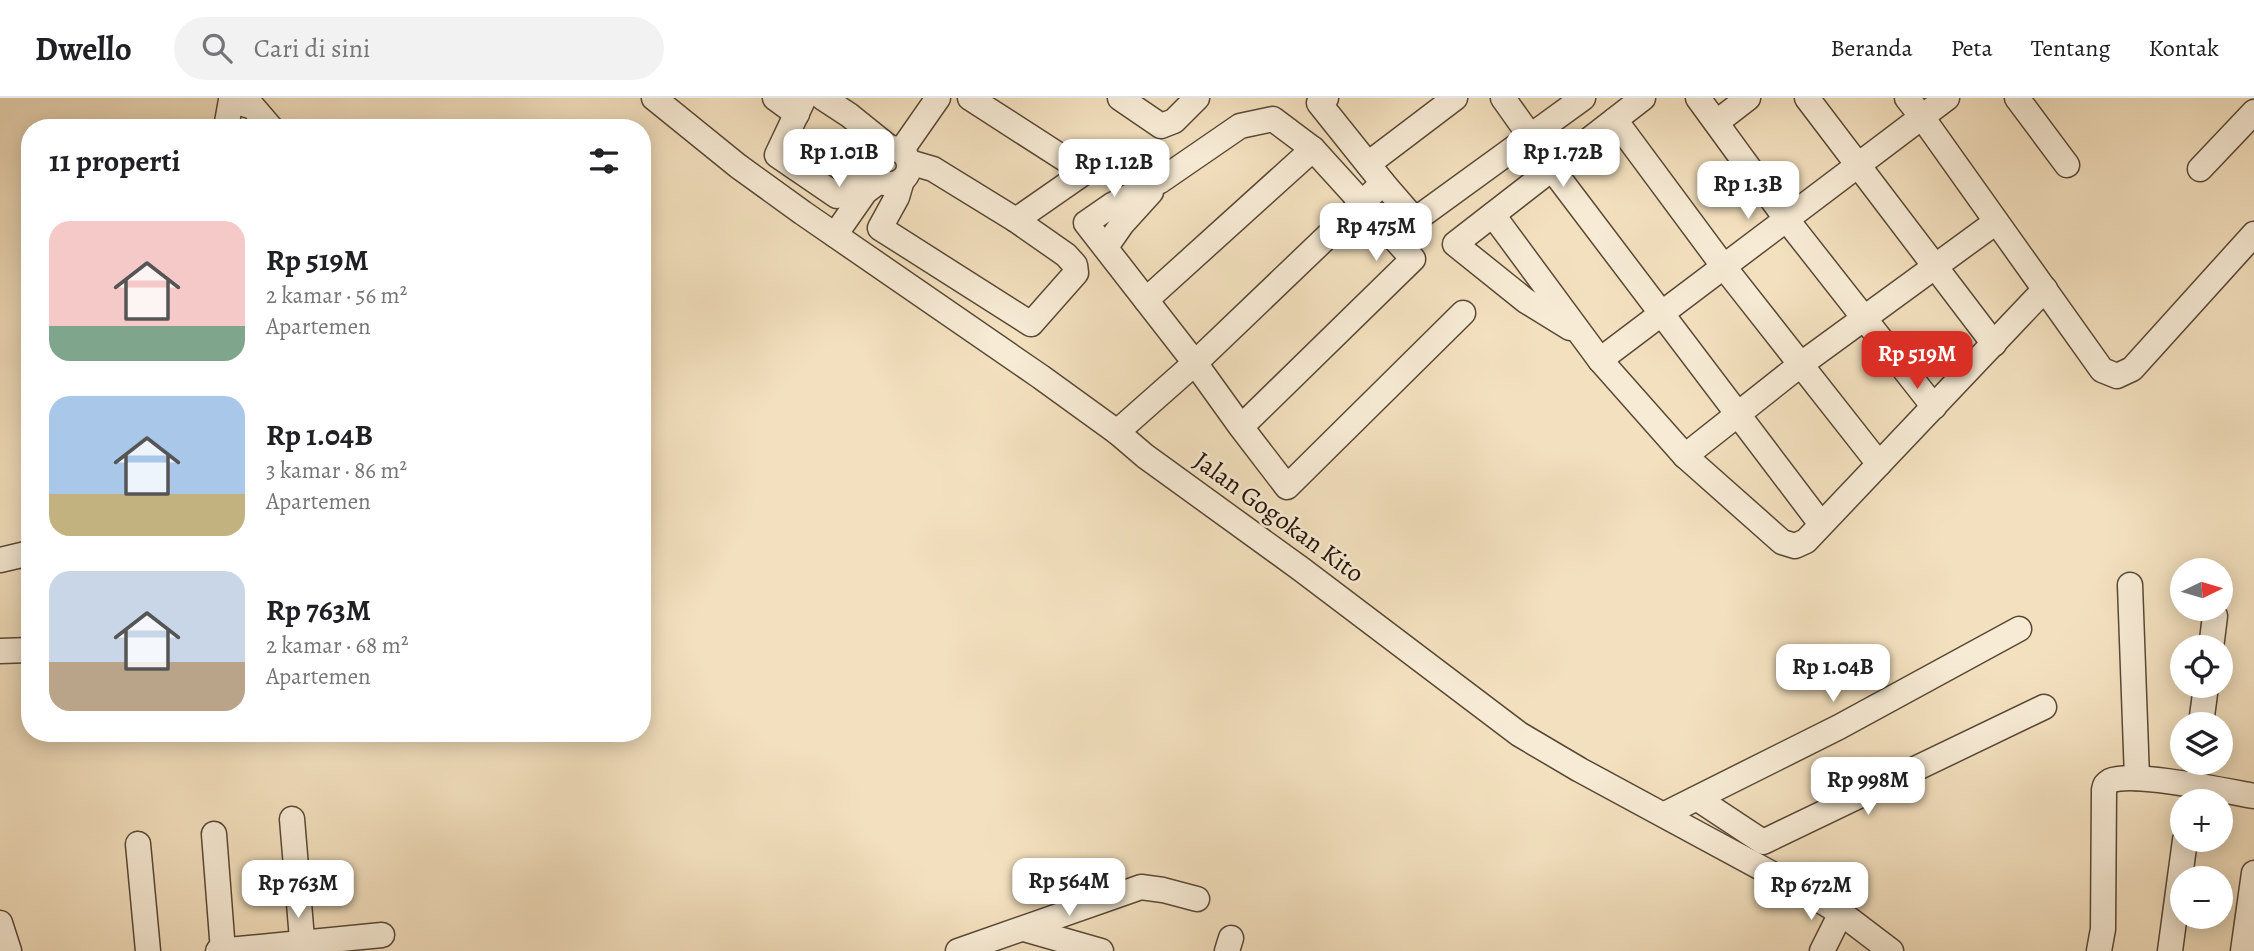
<!DOCTYPE html>
<html lang="id">
<head>
<meta charset="utf-8">
<style>
  :root { --surface:#fff; --page:#f2f2f2; --text:#202124; --muted:#757577; --line:#e0e0e0; --accent:#d93025 }
  body { margin:0; font-family:Alegreya,serif; background:var(--page); color:var(--text); height:100vh; display:flex; flex-direction:column; font-size:26px; white-space:nowrap }
  * { box-sizing:border-box; margin:0 }
  p { font-size:23px; color:var(--muted) }
  .icon { flex:none; width:38px; height:38px; fill:none; stroke:currentColor; stroke-width:2; stroke-linecap:round; stroke-linejoin:round }
  .map { position:relative; flex:1; overflow:hidden }
  .side { position:absolute; left:21px; top:21px; width:630px; height:623px; display:flex; flex-direction:column; background:var(--surface); border-radius:28px; box-shadow:0 4px 18px #0003 }
  .side>* { flex:none }
  .needle { width:46px; rotate:85deg }
  .tools { position:absolute; left:2170px; top:460px; display:grid; gap:14px }
  .tools a { display:grid; place-items:center; width:63px; height:63px; border-radius:50%; background:var(--surface); box-shadow:0 4px 18px #0003; font-size:35px }
  .price { position:absolute; translate:-50% -60px; padding:0 16px; border-radius:14px; background:#fff; color:#222; font-size:23px; line-height:46px; filter:drop-shadow(0 2px 4px #0008) }
  .price::after { content:''; position:absolute; left:50%; top:42px; width:21px; height:16px; margin-left:-10px; background:inherit; clip-path:polygon(0 0,100% 0,50% 100%) }
  .price.active { background:var(--accent); color:#fff }
  ul { padding:0; list-style:none }
  li { display:flex; align-items:center; gap:21px; height:175px; padding:0 28px }
  li span { display:grid; place-items:center; flex:none; width:196px; height:140px; border-radius:21px; color:#555 }
  li>.icon { margin-inline-start:auto }
  span .icon { width:84px; height:84px; fill:#fffc; stroke-width:1 }
  li b { font-size:30px }
  h2 { display:flex; justify-content:space-between; align-items:center; height:84px; padding:0 28px; font-size:30px }
  header { display:flex; align-items:center; gap:42px; box-sizing:border-box; height:98px; padding:0 35px; background:var(--surface); border-bottom:2px solid var(--line) }
  header strong { font-size:33px }
  nav { display:flex; gap:38px; margin-inline-start:auto; font-size:24px }
  .search { width:490px; height:63px; background:var(--page); display:flex; align-items:center; gap:18px; box-sizing:border-box; padding:0 24px; border-radius:38px; color:var(--muted); font-size:26px }
  .map>svg:first-child { display:block }
  .lines { fill:none; stroke-linecap:round; stroke-linejoin:round }
  .minor-casing { stroke:#594836; stroke-width:27 }
  .minor { stroke:#f7ebd5; stroke-width:24 }
  .labels { text-anchor:middle; dominant-baseline:central; stroke-width:5; stroke-linejoin:round; paint-order:stroke }
  .street-label { font-size:26px; fill:#261508; stroke:#f7ebd5 }
</style>
</head>
<body>
<header>
<strong>Dwello</strong>
<div class="search"><svg class="icon" aria-label="search" viewBox="0 0 24 24"><circle cx="10" cy="10" r="6"/><path d="M15 15l6 6"/></svg>Cari di sini</div>
<nav><a>Beranda</a><a>Peta</a><a>Tentang</a><a>Kontak</a></nav>
</header>
<div class="map">
<svg width="2254" height="853" viewBox="0 0 2254 853">
  <rect width="100%" height="100%" fill="#f3e0be"/>
  <filter id="stains"><feTurbulence type="fractalNoise" baseFrequency=".00286" numOctaves="4"/><feColorMatrix values="0 0 0 0 .2 0 0 0 0 .09 0 0 0 0 .02 0 0 0 .5 -.17"/></filter>
  <radialGradient id="worn" r=".72"><stop offset=".6" stop-color="#630" stop-opacity="0"/><stop offset="1" stop-color="#630" stop-opacity=".3"/></radialGradient>
  <g class="lines">
    <defs>
      <g id="minor">
        <path d="M654,0L738,68L803,115L1041,279L1117,334L1145,358L1301,471L1519,636L1580,672L1811,797L1841,815L1891,853"/>
        <path d="M775,0L797,16"/>
        <path d="M804,0L777,57L837,98L861,68L874,63"/>
        <path d="M823,0L849,17L890,50"/>
        <path d="M970,0L1085,74L1016,122"/>
        <path d="M1120,0L1161,28L1174,23L1197,0"/>
        <path d="M1326,0L1319,5L1383,85"/>
        <path d="M1503,0L1530,38"/>
        <path d="M1698,0L1787,122L1934,309"/>
        <path d="M1807,0L1994,246"/>
        <path d="M1907,0L1922,19L2102,272L2117,278L2132,271L2254,136"/>
        <path d="M2017,0L2067,67"/>
        <path d="M1615,22L1724,169L1879,366"/>
        <path d="M1717,24L1748,0"/>
        <path d="M226,30L231,2L253,9L271,30"/>
        <circle cx="891" cy="68" r="18"/>
        <path d="M901,53L938,0"/>
        <path d="M1368,66L1455,0"/>
        <path d="M1552,71L1821,426"/>
        <path d="M2200,71L2254,14"/>
        <path d="M902,82L897,99L880,130L1031,226L1076,175L1075,167L1066,157L1016,122L933,71L909,64"/>
        <path d="M1493,117L1600,262L1685,358L1782,444L1795,448L1806,443L2045,191"/>
        <path d="M835,137L865,94L881,82"/>
        <path d="M1106,149L1122,126L1151,94"/>
        <path d="M1146,202L1313,51"/>
        <path d="M1570,230L1526,203L1455,146L1643,0"/>
        <path d="M1600,262L1947,0"/>
        <path d="M1241,329L1195,265L1086,125L1112,107L1160,83L1240,28L1273,21L1313,51L1413,161L1241,329L1287,389L1463,215"/>
        <path d="M1117,334L1195,265L1383,85L1415,122L1583,0"/>
        <path d="M1685,358L1800,267L1996,124"/>
        <path d="M0,462L30,455"/>
        <path d="M2130,487L2137,680"/>
        <path d="M2211,550L2215,518"/>
        <path d="M0,553L30,552"/>
        <path d="M2201,626L2206,588"/>
        <path d="M1698,701L1763,744L2044,609"/>
        <path d="M1665,716L1839,629L2019,531"/>
        <path d="M292,721L303,853"/>
        <path d="M214,736L223,853"/>
        <path d="M138,746L148,853"/>
        <path d="M0,825L9,853"/>
        <path d="M1024,831L1101,853"/>
        <path d="M218,853L382,837"/>
        <path d="M958,853L1141,789L1163,792L1197,801"/>
        <path d="M1227,853L1231,840"/>
        <path d="M1822,853L1841,815"/>
        <path d="M2099,853L2103,831L2104,692C2105,687 2105,686 2110,683C2132,673 2226,693 2254,698"/>
        <path d="M2170,853L2185,742"/>
        <path d="M2243,853L2254,775"/>
      </g>
    </defs>
    <use href="#minor" class="minor-casing"/>
    <use href="#minor" class="minor"/>
  </g>
  <g class="labels">
    <g class="street-label">
      <text transform="translate(1279 419) rotate(36)">Jalan Gogokan Kito</text>
    </g>
  </g>
  <rect width="100%" height="100%" filter="url(#stains)"/>
  <rect width="100%" height="100%" fill="url(#worn)"/>
</svg>
<div class="tools">
<a><svg class="needle" viewBox="-14 -14 28 28"><path d="M0-13l5 13h-10z" fill="#e53935"/><path d="M0 13l5-13h-10z" fill="#757577"/></svg></a>
<a><svg class="icon" aria-label="locate" viewBox="0 0 24 24"><circle cx="12" cy="12" r="6"/><path d="M12 2v4M12 18v4M2 12h4M18 12h4"/></svg></a>
<a><svg class="icon" aria-label="layers" viewBox="0 0 24 24"><path d="M12 4l9 5-9 5-9-5zM3 14l9 5 9-5"/></svg></a>
<a>+</a>
<a>−</a>
</div>
<b class="price" style="left:839px;top:91px">Rp 1.01B</b>
<b class="price" style="left:1563px;top:91px">Rp 1.72B</b>
<b class="price" style="left:1114px;top:101px">Rp 1.12B</b>
<b class="price" style="left:1748px;top:123px">Rp 1.3B</b>
<b class="price" style="left:1376px;top:165px">Rp 475M</b>
<b class="price active" style="left:1917px;top:293px">Rp 519M</b>
<b class="price" style="left:1833px;top:606px">Rp 1.04B</b>
<b class="price" style="left:1868px;top:719px">Rp 998M</b>
<b class="price" style="left:1069px;top:820px">Rp 564M</b>
<b class="price" style="left:298px;top:822px">Rp 763M</b>
<b class="price" style="left:1811px;top:824px">Rp 672M</b>
<section class="side">
<h2>11 properti<svg class="icon" aria-label="filters" viewBox="0 0 24 24"><path d="M4 7h16M4 17h16"/><circle cx="9" cy="7" r="2"/><circle cx="15" cy="17" r="2"/></svg></h2>
<ul>
<li><span style="background:linear-gradient(#f6c9c9 75%,#7fa58c 0)"><svg class="icon" aria-label="home" viewBox="0 0 24 24"><path d="M3 11l9-7 9 7M6 9v11h12V9"/></svg></span><div><b>Rp 519M</b><p>2 kamar · 56 m²</p><p>Apartemen</p></div></li>
<li><span style="background:linear-gradient(#a9c7e8 70%,#c2b280 0)"><svg class="icon" aria-label="home" viewBox="0 0 24 24"><path d="M3 11l9-7 9 7M6 9v11h12V9"/></svg></span><div><b>Rp 1.04B</b><p>3 kamar · 86 m²</p><p>Apartemen</p></div></li>
<li><span style="background:linear-gradient(#c9d6e8 65%,#b9a48a 0)"><svg class="icon" aria-label="home" viewBox="0 0 24 24"><path d="M3 11l9-7 9 7M6 9v11h12V9"/></svg></span><div><b>Rp 763M</b><p>2 kamar · 68 m²</p><p>Apartemen</p></div></li>
</ul>
</section>
</div>
</body>
</html>
